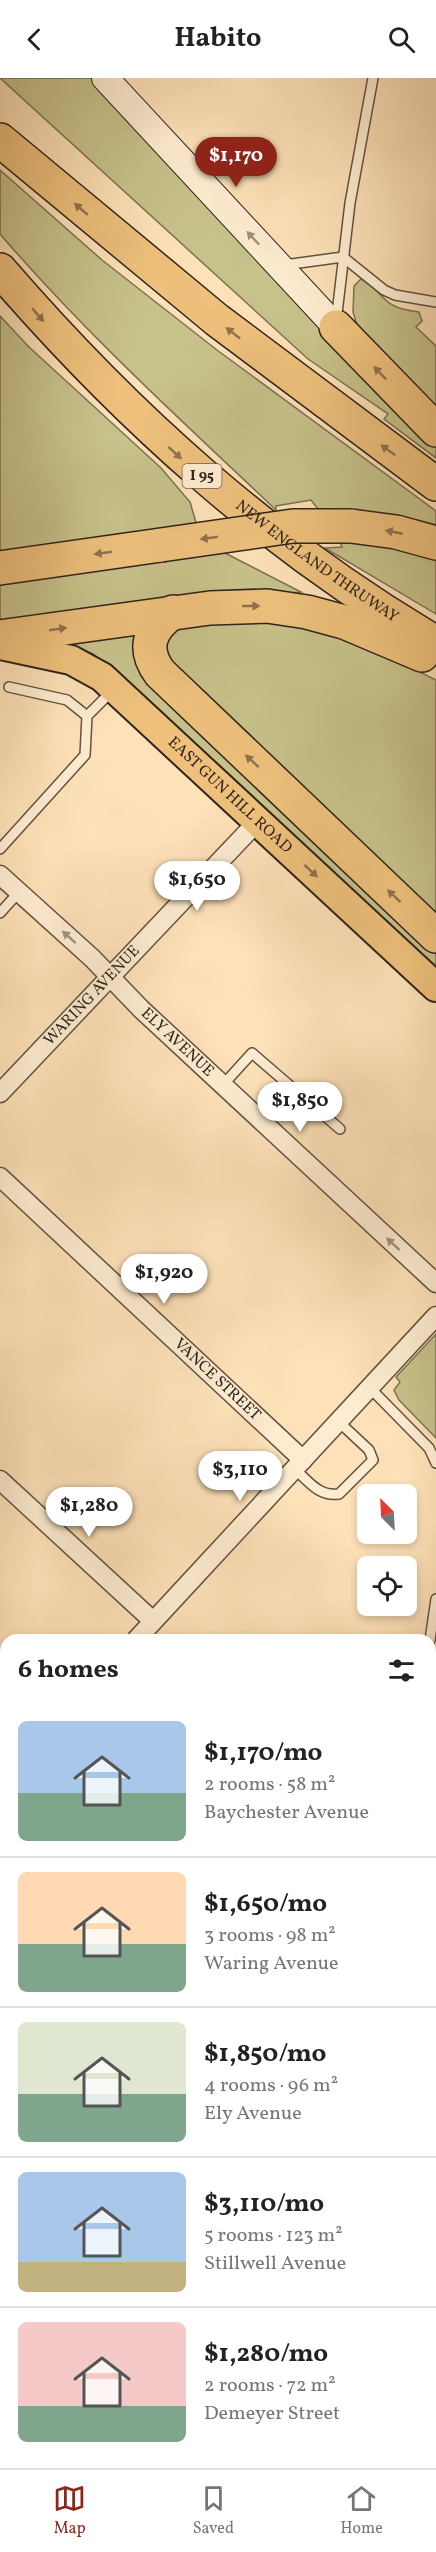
<!DOCTYPE html>
<html lang="en">
<head>
<meta charset="utf-8">
<style>
  :root { --surface:#fff; --page:#f2f2f2; --text:#222; --muted:#767676; --line:#e0e0e0; --accent:#8f2418 }
  body { margin:0; font-family:Vollkorn,serif; background:var(--page); color:var(--text); height:100vh; display:flex; flex-direction:column; font-size:22px; white-space:nowrap }
  * { box-sizing:border-box; margin:0 }
  p { font-size:20px; color:var(--muted) }
  .icon { flex:none; width:33px; height:33px; fill:none; stroke:currentColor; stroke-width:2; stroke-linecap:round; stroke-linejoin:round }
  .map { position:relative; flex:1; overflow:hidden }
  .sheet { position:absolute; left:0px; top:1556px; width:436px; height:836px; display:flex; flex-direction:column; background:var(--surface); border-radius:18px 18px 0 0; box-shadow:0 3px 9px #0003 }
  .sheet>* { flex:none }
  .needle { width:39px; rotate:336deg }
  .fabs { position:absolute; left:357px; top:1406px; display:grid; gap:12px }
  .fabs a { display:grid; place-items:center; width:60px; height:60px; border-radius:9px; background:var(--surface); box-shadow:0 3px 9px #0003; font-size:30px }
  .price { position:absolute; translate:-50% -51px; padding:0 14px; border-radius:21px; background:#fff; color:#222; font-size:20px; line-height:39px; filter:drop-shadow(0 2px 3px #0008) }
  .price::after { content:''; position:absolute; left:50%; top:36px; width:18px; height:14px; margin-left:-9px; background:inherit; clip-path:polygon(0 0,100% 0,50% 100%) }
  .price.on { background:var(--accent); color:#fff }
  ul { padding:0; list-style:none }
  li { display:flex; align-items:center; gap:18px; height:150px; padding:0 18px }
  li+li { border-top:2px solid var(--line) }
  li span { display:grid; place-items:center; flex:none; width:168px; height:120px; border-radius:9px; color:#555 }
  li>.icon { margin-inline-start:auto }
  span .icon { width:72px; height:72px; fill:#fffc; stroke-width:1 }
  li b { font-size:26px }
  h2 { display:flex; justify-content:space-between; align-items:center; height:72px; padding:0 18px; font-size:26px }
  header { display:flex; justify-content:space-between; align-items:center; height:78px; padding:0 18px; background:var(--surface); font-size:27px; font-weight:700 }
  .menu { display:flex; justify-content:space-around; align-items:center; height:84px; border-top:2px solid var(--line); background:var(--surface); font-size:16px; color:var(--muted) }
  .menu a { display:grid; justify-items:center; gap:3px }
  .menu .on { color:var(--accent) }
  .map>svg:first-child { display:block }
  .green { fill:#c7c18a; stroke:#7a7252; stroke-width:1.5 }
  .lines { fill:none; stroke-linecap:round; stroke-linejoin:round }
  .lane-casing { stroke:#625342; stroke-width:12 }
  .street-casing { stroke:#625342; stroke-width:21 }
  .secondary-casing { stroke:#2e241b; stroke-width:28 }
  .primary-casing { stroke:#2e241b; stroke-width:32 }
  .highway-casing { stroke:#2e241b; stroke-width:36 }
  .path { stroke:#2e241b; stroke-width:3; stroke-dasharray:4.5 3; stroke-linecap:butt }
  .lane { stroke:#feecd1; stroke-width:9 }
  .street { stroke:#feecd1; stroke-width:18 }
  .secondary { stroke:#feecd1; stroke-width:26 }
  .primary { stroke:#eec07c; stroke-width:28 }
  .highway { stroke:#eec07c; stroke-width:33 }
  .rail { stroke:#2e241b; stroke-width:4.5; stroke-dasharray:10 10; stroke-linecap:butt }
  .highway-bridge-casing { stroke:#2e241b; stroke-width:36; stroke-linecap:butt }
  .highway-bridge { stroke:#eec07c; stroke-width:33 }
  .oneway { fill:#8e724c }
  .oneway2 { fill:#a0927f }
  .labels { text-anchor:middle; dominant-baseline:central; stroke-width:6; stroke-linejoin:round; paint-order:stroke }
  .shield { fill:#feecd1; stroke:#6c6052; stroke-width:1.5 }
  .shield-label { font-size:15px; font-weight:bold; fill:#2e241b }
  .street-label { font-size:16px; fill:#2e241b; stroke:#feecd1 }
</style>
</head>
<body>
<header><svg class="icon" aria-label="back" viewBox="0 0 24 24"><path d="M15 5l-7 7 7 7"/></svg>Habito<svg class="icon" aria-label="search" viewBox="0 0 24 24"><circle cx="10" cy="10" r="6"/><path d="M15 15l6 6"/></svg></header>
<div class="map">
<svg width="436" height="2390" viewBox="0 0 436 2390">
  <rect width="100%" height="100%" fill="#fde1b8"/>
  <filter id="stains"><feTurbulence type="fractalNoise" baseFrequency=".00333" numOctaves="4"/><feColorMatrix values="0 0 0 0 .2 0 0 0 0 .09 0 0 0 0 .02 0 0 0 .5 -.17"/></filter>
  <radialGradient id="worn" r=".72"><stop offset=".6" stop-color="#630" stop-opacity="0"/><stop offset="1" stop-color="#630" stop-opacity=".3"/></radialGradient>
  <g class="green">
    <path d="M0,0H94L436,369V380L384,341L388,336L308,281Z"/>
    <path d="M0,92L102,182L217,272L436,433V449L398,437L318,431L311,422L276,428V432C180,341 86,256 0,156Z"/>
    <path d="M361,201C388,216 378,229 419,234L422,243L416,249L436,268V328L357,247L353,234L354,208Z"/>
    <path d="M0,238L29,269L161,390L190,424L197,448L0,478Z"/>
    <path d="M339,462L368,464L436,481V536L325,470L342,469Z"/>
    <path d="M221,473L301,514L0,544V507Z"/>
    <path d="M283,541L344,556L436,602V836L162,577L169,552L195,545Z"/>
    <path d="M135,557L134,569L143,596L436,875V893L133,608L93,576L68,565Z"/>
    <path d="M436,1256V1360L399,1322L394,1312L400,1304L396,1299Z"/>
    <path d="M436,1620V1781L431,1787L430,1654Z"/>
    <path d="M436,1898V2390H0V2371L6,2364V2385H430V1904Z"/>
    <path d="M6,2170V2244L0,2250V2199L4,2196L0,2191V2176Z"/>
  </g>
  <g class="lines">
    <defs>
      <g id="lane">
        <path d="M284,187L343,179L384,212L395,217L436,224"/>
        <path d="M336,244L350,125L373,0"/>
        <path d="M9,609L67,622L87,638L112,613"/>
        <path d="M0,771L85,677L87,638"/>
        <path d="M0,835L19,814"/>
        <path d="M222,1008L252,975L340,1051"/>
        <path d="M370,1310L429,1370L436,1385"/>
        <path d="M295,1391C308,1403 319,1419 339,1416L373,1382L369,1372L339,1344"/>
        <path d="M430,1562L436,1521"/>
        <path d="M0,1870L6,1873"/>
        <path d="M0,2128L6,2123"/>
      </g>
      <g id="street">
        <path id="s1" d="M0,797L92,880L141,931L436,1205"/>
        <path id="s2" d="M0,1015L258,743"/>
        <path id="s3" d="M0,1099L303,1382"/>
        <path d="M0,1402L153,1543"/>
        <path d="M136,1562L436,1238"/>
        <path d="M0,1709L6,1702"/>
      </g>
      <path id="secondary" d="M105,0L336,249"/>
      <g id="primary">
        <path id="s4" d="M0,567L71,582L102,599L436,909"/>
      </g>
      <g id="highway">
        <path d="M0,62L217,242L436,406"/>
        <path id="s5" d="M0,192C128,340 267,465 436,565"/>
        <path d="M336,249L436,352"/>
        <path d="M351,448L396,454L436,465"/>
        <path d="M0,490L161,467"/>
        <path d="M173,534C149,551 142,571 160,595L436,858"/>
        <path d="M0,559L210,530L267,528L307,534L344,544L422,577"/>
        <path d="M430,2048L436,2040"/>
        <path d="M430,2192L436,2174"/>
        <path d="M430,2305L436,2291"/>
        <path d="M170,2385L172,2390"/>
        <path d="M115,2390L118,2385"/>
        <path d="M356,2390L358,2385"/>
        <path d="M397,2390L399,2385"/>
      </g>
    </defs>
    <use href="#lane" class="lane-casing"/>
    <use href="#street" class="street-casing"/>
    <use href="#secondary" class="secondary-casing"/>
    <use href="#primary" class="primary-casing"/>
    <use href="#highway" class="highway-casing"/>
    <path class="path" d="M430,2366L436,2353"/>
    <use href="#lane" class="lane"/>
    <use href="#street" class="street"/>
    <use href="#secondary" class="secondary"/>
    <use href="#primary" class="primary"/>
    <use href="#highway" class="highway"/>
    <g class="rail">
      <path d="M430,1810L436,1804"/>
      <path d="M430,1854L436,1848"/>
      <path d="M0,2274L6,2268"/>
      <path d="M0,2324L6,2318"/>
    </g>
    <defs>
      <path id="highway-bridge" d="M161,467L293,448H351"/>
    </defs>
    <use href="#highway-bridge" class="highway-bridge-casing"/>
    <use href="#highway-bridge" class="highway-bridge"/>
  </g>
  <defs><path id="oneway-solid" d="M-6-.8H1V-3.2L6.5 0L1 3.2V.8H-6Z" transform="scale(1.5)"/></defs>
  <g class="oneway">
    <use href="#oneway-solid" transform="translate(81 131) rotate(-139)"/>
    <use href="#oneway-solid" transform="translate(38 237) rotate(49)"/>
    <use href="#oneway-solid" transform="translate(233 255) rotate(-142)"/>
    <use href="#oneway-solid" transform="translate(380 295) rotate(-134)"/>
    <use href="#oneway-solid" transform="translate(388 372) rotate(-144)"/>
    <use href="#oneway-solid" transform="translate(175 375) rotate(42)"/>
    <use href="#oneway-solid" transform="translate(394 454) rotate(-169)"/>
    <use href="#oneway-solid" transform="translate(209 460) rotate(172)"/>
    <use href="#oneway-solid" transform="translate(103 475) rotate(172)"/>
    <use href="#oneway-solid" transform="translate(251 528)"/>
    <use href="#oneway-solid" transform="translate(58 551) rotate(-8)"/>
    <use href="#oneway-solid" transform="translate(252 683) rotate(-137)"/>
    <use href="#oneway-solid" transform="translate(311 793) rotate(43)"/>
    <use href="#oneway-solid" transform="translate(394 818) rotate(-137)"/>
  </g>
  <g class="oneway2">
    <use href="#oneway-solid" transform="translate(253 160) rotate(-133)"/>
    <use href="#oneway-solid" transform="translate(69 859) rotate(-138)"/>
    <use href="#oneway-solid" transform="translate(393 1166) rotate(-137)"/>
  </g>
  <g class="labels">
    <rect class="shield" x="182.5" y="386" width="39" height="24" rx="4.5"/>
    <g class="shield-label">
      <text x="202" y="398">I 95</text>
    </g>
    <g class="street-label">
      <text stroke="none"><textPath href="#s5" startOffset="432">NEW ENGLAND THRUWAY</textPath></text>
      <text stroke="none"><textPath href="#s4" startOffset="282">EAST GUN HILL ROAD</textPath></text>
      <text stroke="none"><textPath href="#s2" startOffset="134">WARING AVENUE</textPath></text>
      <text stroke="none"><textPath href="#s1" startOffset="244">ELY AVENUE</textPath></text>
      <text stroke="none"><textPath href="#s3" startOffset="297">VANCE STREET</textPath></text>
    </g>
  </g>
  <rect width="100%" height="100%" filter="url(#stains)"/>
  <rect width="100%" height="100%" fill="url(#worn)"/>
</svg>
<div class="fabs">
<a><svg class="needle" viewBox="-14 -14 28 28"><path d="M0-13l5 13h-10z" fill="#e53935"/><path d="M0 13l5-13h-10z" fill="#767676"/></svg></a>
<a><svg class="icon" aria-label="locate" viewBox="0 0 24 24"><circle cx="12" cy="12" r="6"/><path d="M12 2v4M12 18v4M2 12h4M18 12h4"/></svg></a>
</div>
<b class="price on" style="left:236px;top:110px">$1,170</b>
<b class="price" style="left:197px;top:834px">$1,650</b>
<b class="price" style="left:300px;top:1055px">$1,850</b>
<b class="price" style="left:164px;top:1227px">$1,920</b>
<b class="price" style="left:240px;top:1424px">$3,110</b>
<b class="price" style="left:89px;top:1460px">$1,280</b>
<section class="sheet">
<h2>6 homes<svg class="icon" aria-label="filters" viewBox="0 0 24 24"><path d="M4 7h16M4 17h16"/><circle cx="9" cy="7" r="2"/><circle cx="15" cy="17" r="2"/></svg></h2>
<ul>
<li><span style="background:linear-gradient(#a9c7e8 60%,#7fa58c 0)"><svg class="icon" aria-label="home" viewBox="0 0 24 24"><path d="M3 11l9-7 9 7M6 9v11h12V9"/></svg></span><div><b>$1,170/mo</b><p>2 rooms · 58 m²</p><p>Baychester Avenue</p></div></li>
<li><span style="background:linear-gradient(#ffd9b3 60%,#7fa58c 0)"><svg class="icon" aria-label="home" viewBox="0 0 24 24"><path d="M3 11l9-7 9 7M6 9v11h12V9"/></svg></span><div><b>$1,650/mo</b><p>3 rooms · 98 m²</p><p>Waring Avenue</p></div></li>
<li><span style="background:linear-gradient(#dfe7d0 60%,#7fa58c 0)"><svg class="icon" aria-label="home" viewBox="0 0 24 24"><path d="M3 11l9-7 9 7M6 9v11h12V9"/></svg></span><div><b>$1,850/mo</b><p>4 rooms · 96 m²</p><p>Ely Avenue</p></div></li>
<li><span style="background:linear-gradient(#a9c7e8 75%,#c2b280 0)"><svg class="icon" aria-label="home" viewBox="0 0 24 24"><path d="M3 11l9-7 9 7M6 9v11h12V9"/></svg></span><div><b>$3,110/mo</b><p>5 rooms · 123 m²</p><p>Stillwell Avenue</p></div></li>
<li><span style="background:linear-gradient(#f6c9c9 70%,#7fa58c 0)"><svg class="icon" aria-label="home" viewBox="0 0 24 24"><path d="M3 11l9-7 9 7M6 9v11h12V9"/></svg></span><div><b>$1,280/mo</b><p>2 rooms · 72 m²</p><p>Demeyer Street</p></div></li>
</ul>
</section>
</div>
<nav class="menu">
<a class="on"><svg class="icon" aria-label="map" viewBox="0 0 24 24"><path d="M3 6l6-2 6 2 6-2v14l-6 2-6-2-6 2zM9 4v14M15 6v14"/></svg>Map</a>
<a><svg class="icon" aria-label="saved" viewBox="0 0 24 24"><path d="M7 4h10v16l-5-4-5 4z"/></svg>Saved</a>
<a><svg class="icon" aria-label="home" viewBox="0 0 24 24"><path d="M3 11l9-7 9 7M6 9v11h12V9"/></svg>Home</a>
</nav>
</body>
</html>
